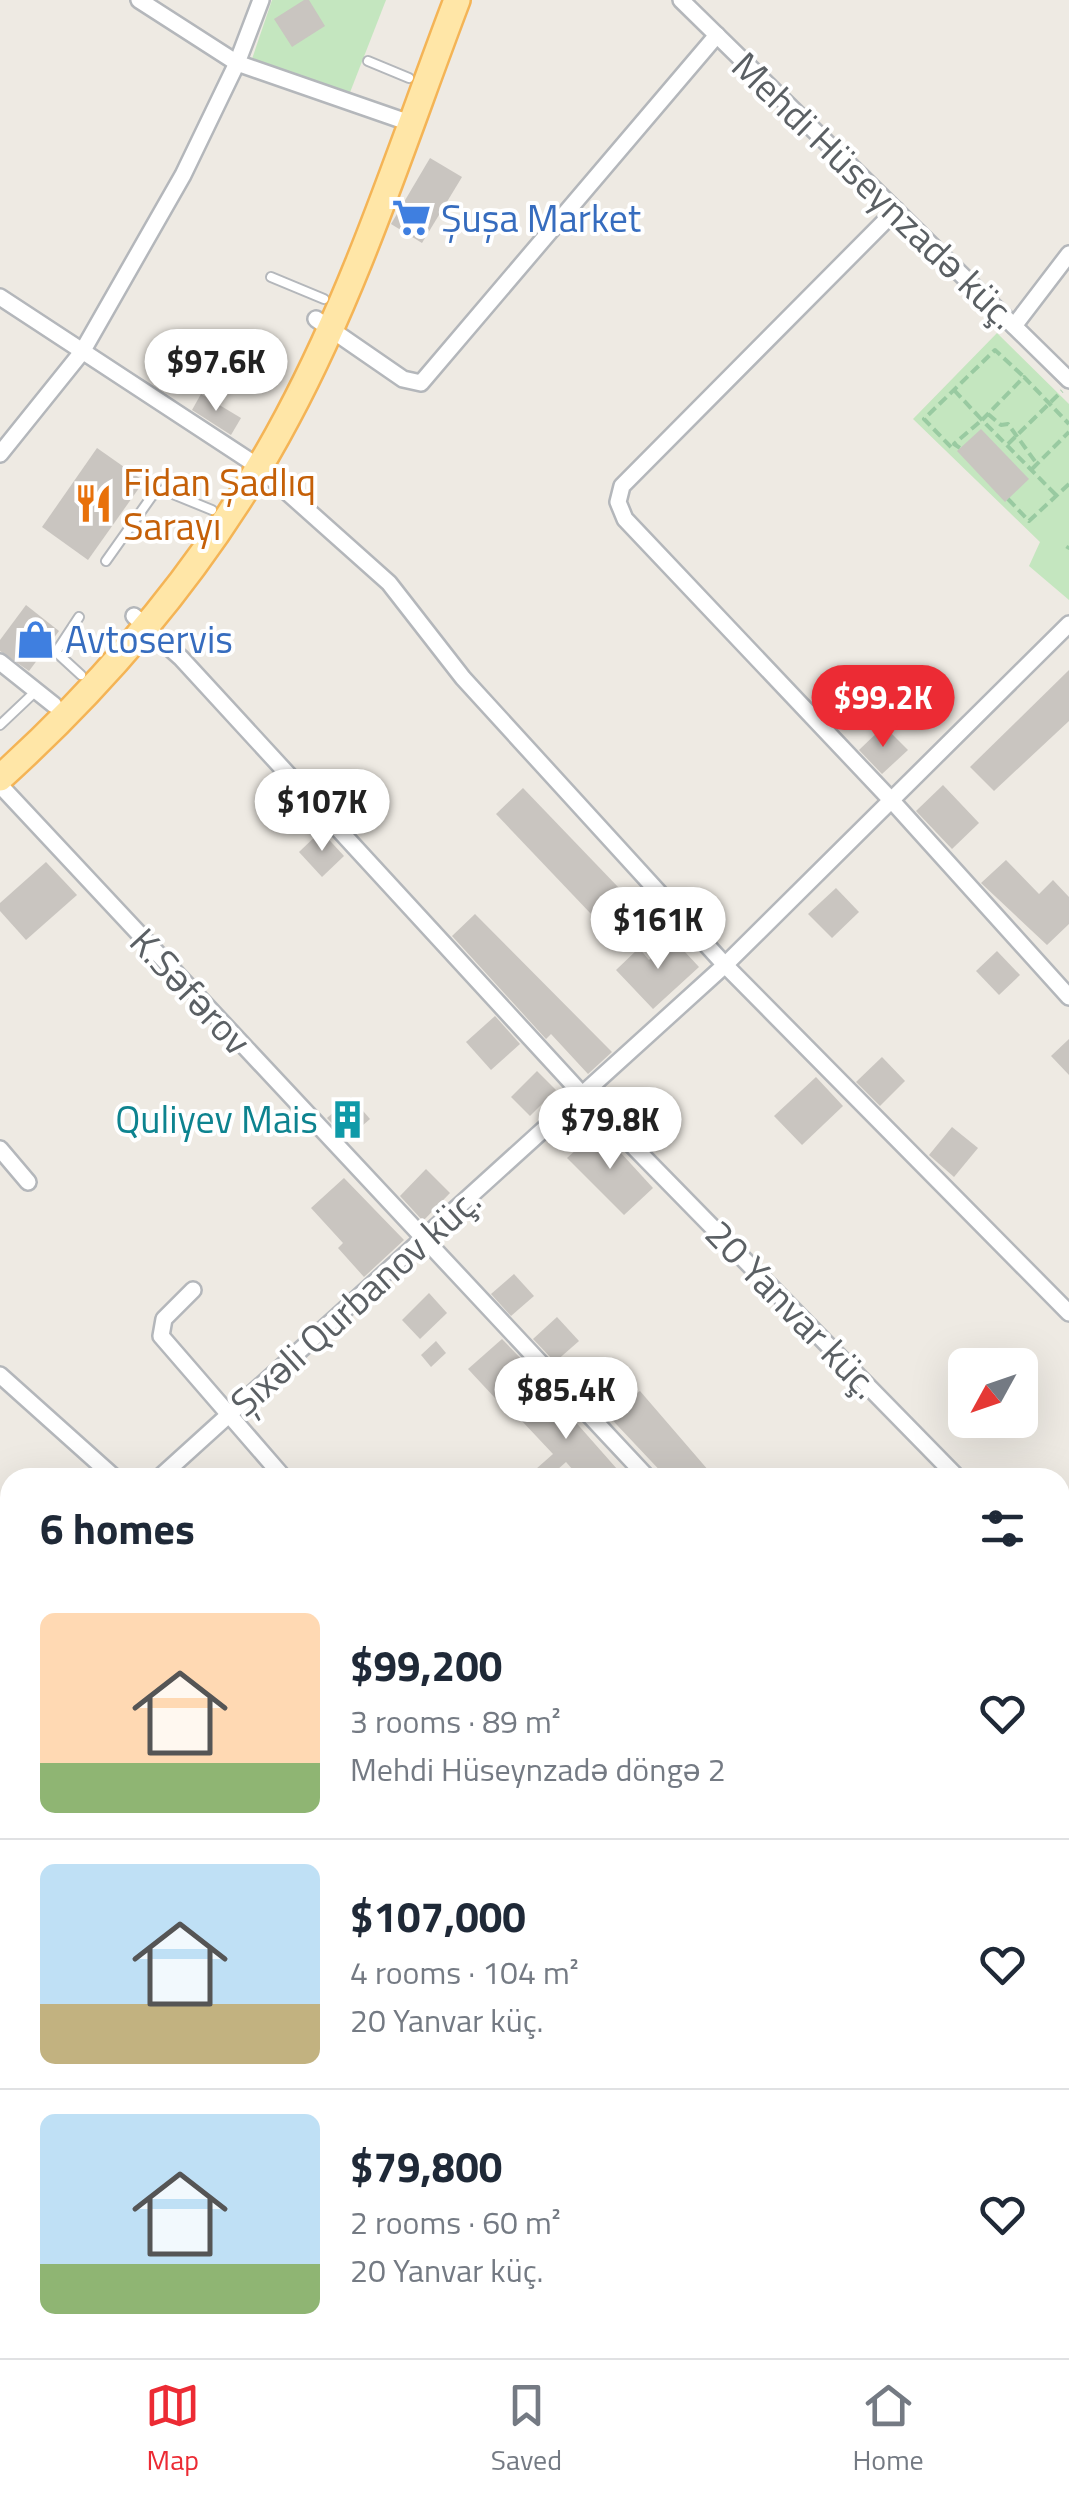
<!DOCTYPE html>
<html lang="en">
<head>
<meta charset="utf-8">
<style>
  :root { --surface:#fff; --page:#f6f6f7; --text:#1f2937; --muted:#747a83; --line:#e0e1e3; --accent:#ec2b34 }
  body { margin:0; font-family:"Titillium Web",sans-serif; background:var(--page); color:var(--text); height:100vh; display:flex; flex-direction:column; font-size:38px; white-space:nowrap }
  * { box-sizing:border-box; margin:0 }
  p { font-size:32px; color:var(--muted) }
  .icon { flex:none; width:55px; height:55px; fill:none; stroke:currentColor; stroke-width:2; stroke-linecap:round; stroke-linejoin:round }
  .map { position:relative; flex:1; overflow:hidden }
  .details { position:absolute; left:0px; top:1468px; width:1070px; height:892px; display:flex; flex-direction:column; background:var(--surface); border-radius:30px 30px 0 0; box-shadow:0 10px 40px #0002 }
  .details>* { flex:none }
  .needle { width:65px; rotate:230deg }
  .controls { position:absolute; left:948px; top:1348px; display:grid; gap:20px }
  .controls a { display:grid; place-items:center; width:90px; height:90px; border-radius:15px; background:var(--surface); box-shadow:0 10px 40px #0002; font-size:50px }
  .price { position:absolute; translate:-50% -85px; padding:0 22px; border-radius:35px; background:#fff; color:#222; font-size:32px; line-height:65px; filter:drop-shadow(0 2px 5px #0008) }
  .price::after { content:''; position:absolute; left:50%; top:60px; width:30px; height:22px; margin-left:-15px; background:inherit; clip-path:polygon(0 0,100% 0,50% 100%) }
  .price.active { background:var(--accent); color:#fff }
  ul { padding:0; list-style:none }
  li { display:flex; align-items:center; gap:30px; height:250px; padding:0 40px }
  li+li { border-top:2px solid var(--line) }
  li span { display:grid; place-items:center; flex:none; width:280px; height:200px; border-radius:15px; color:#555 }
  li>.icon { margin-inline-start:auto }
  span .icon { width:120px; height:120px; fill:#fffc; stroke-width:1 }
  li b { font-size:42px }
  h2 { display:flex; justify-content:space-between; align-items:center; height:120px; padding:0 40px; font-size:42px }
  .dock { display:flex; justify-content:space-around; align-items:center; height:140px; border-top:2px solid var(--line); background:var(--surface); font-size:28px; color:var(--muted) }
  .dock a { display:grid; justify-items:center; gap:5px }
  .dock .active { color:var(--accent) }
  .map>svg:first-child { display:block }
  .green { fill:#c4e6bf }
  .building { fill:#c9c5c0 }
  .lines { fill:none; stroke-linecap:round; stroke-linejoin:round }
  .lane-casing { stroke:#b4b7bb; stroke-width:12 }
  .street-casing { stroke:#b4b7bb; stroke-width:20 }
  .primary-casing { stroke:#f4b456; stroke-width:30 }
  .path { stroke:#99caa1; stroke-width:4; stroke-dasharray:10 5; stroke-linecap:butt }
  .lane { stroke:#fff; stroke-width:8 }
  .street { stroke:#fff; stroke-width:15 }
  .primary { stroke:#ffe6a7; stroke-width:25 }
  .labels { text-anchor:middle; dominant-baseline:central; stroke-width:8; stroke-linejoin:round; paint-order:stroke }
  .street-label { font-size:38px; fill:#5b6064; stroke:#fff }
  .shop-label { font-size:38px; fill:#366cbe; stroke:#fff; text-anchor:start }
  .food-label { font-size:38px; fill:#c56008; stroke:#fff; text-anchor:start }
  .culture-label { font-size:38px; fill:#0d838f; stroke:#fff; text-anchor:end }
</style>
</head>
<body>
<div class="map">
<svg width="1069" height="2358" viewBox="0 0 1069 2358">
  <rect width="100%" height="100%" fill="#eeeae3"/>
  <g class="green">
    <path d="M272,0H386L349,95L252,59Z"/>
    <path d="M997,333L1069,404V600L1029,566L1040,542L913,419Z"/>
  </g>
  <g class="building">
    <path d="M304,0H309L325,26L292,47L274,19Z"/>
    <path d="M430,158L462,177L422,243L391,224Z"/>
    <path d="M201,394L241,418L231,435L192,410Z"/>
    <path d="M981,429L1029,479L1005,502L957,451Z"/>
    <path d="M97,448L144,481L88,560L42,527Z"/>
    <path d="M26,605L59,631L29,671L0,651V640Z"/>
    <path d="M1069,670V721L994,791L970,767Z"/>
    <path d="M884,726L908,750L882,774L859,750Z"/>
    <path d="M943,785L979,823L952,849L916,811Z"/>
    <path d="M523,788L619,888L592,915L496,814Z"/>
    <path d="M321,831L344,856L322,877L299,852Z"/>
    <path d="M1006,860L1039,894L1053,880L1069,897V924L1047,945L981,883Z"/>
    <path d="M46,862L77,895L26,940L0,911V903Z"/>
    <path d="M836,888L859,912L832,938L808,914Z"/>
    <path d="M475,914L612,1052L588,1074L551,1034L546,1039L452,936Z"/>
    <path d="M672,938L699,967L653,1009L616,970L639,948L649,960Z"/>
    <path d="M997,951L1020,975L999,995L976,971Z"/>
    <path d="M495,1016L520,1044L491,1070L466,1042Z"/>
    <path d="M1069,1039V1075L1051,1056Z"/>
    <path d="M882,1057L905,1081L880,1106L856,1082Z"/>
    <path d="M537,1071L556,1090L530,1116L511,1097Z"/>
    <path d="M816,1077L843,1106L802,1145L774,1116Z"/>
    <path d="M351,1097L370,1119L347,1139L327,1118Z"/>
    <path d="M952,1127L978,1148L954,1177L929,1155Z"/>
    <path d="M599,1129L653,1188L624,1215L567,1158Z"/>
    <path d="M426,1169L450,1193L423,1221L400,1196Z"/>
    <path d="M344,1178L404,1240L364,1277L338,1248L343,1243L311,1208Z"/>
    <path d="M514,1274L534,1296L511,1316L491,1294Z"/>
    <path d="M429,1293L447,1313L420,1339L402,1320Z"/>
    <path d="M557,1317L579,1341L555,1362L533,1339Z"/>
    <path d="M502,1339L529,1367L495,1398L468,1369Z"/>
    <path d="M436,1341L446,1353L431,1367L421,1355Z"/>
    <path d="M606,1358L637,1393L640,1391L715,1478H667L601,1408L578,1382Z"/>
    <path d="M550,1393L617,1469L607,1478H580L566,1462L548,1478L536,1469L553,1454L521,1420Z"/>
  </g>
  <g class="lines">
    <defs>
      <g id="lane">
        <path d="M368,61L409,78"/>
        <path d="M271,277L324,299"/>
        <path d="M106,561L152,496L163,490L212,510"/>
        <path d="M79,617L56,652L81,675"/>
        <path d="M0,725L37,690"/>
      </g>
      <g id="street">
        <path d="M139,0L237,63L410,123"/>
        <path d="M681,0L1069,380"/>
        <path d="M896,210L622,486L618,502L625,519L893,802L1069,997"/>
        <path d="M0,297L259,467L389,583L463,678L725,965L1069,1313"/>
        <path d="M316,319L403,379L421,383L717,35"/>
        <path d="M1014,326L1069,254"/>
        <path d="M0,454L82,352L183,175L237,63L261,0"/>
        <path d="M134,616L181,658L580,1092L958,1478"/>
        <path d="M0,662L54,705"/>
        <path d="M0,785L648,1478"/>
        <path d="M0,1149L28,1182"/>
        <path d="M193,1290L164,1319L161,1336L284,1478"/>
        <path d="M0,1375L115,1478"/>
        <path d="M159,1478L725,965L1069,624"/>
        <path d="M1060,1570L1069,1563"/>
        <path d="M1060,1591L1069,1602"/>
        <path d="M1060,1728L1069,1724"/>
        <path d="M0,1771L3,1773"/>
        <path d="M1060,1980L1069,1990"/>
        <path d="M1060,2109L1069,2100"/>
        <path d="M0,2226L10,2235"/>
        <path d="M1060,2341L1069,2350"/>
        <path d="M138,2350L147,2358"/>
        <path d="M700,2350L707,2358"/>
        <path d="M265,2358L271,2350"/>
        <path d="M799,2358L807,2350"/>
      </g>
      <path id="primary" d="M0,778C115,674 215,554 288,416C358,285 404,139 457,0"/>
    </defs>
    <use href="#lane" class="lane-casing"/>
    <use href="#street" class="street-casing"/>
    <use href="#primary" class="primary-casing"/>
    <g class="path">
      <path d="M954,390L982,420L954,444L960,448"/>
      <path d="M988,414L1001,425L1008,424L1037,464"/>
      <path d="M1008,444L1062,391"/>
      <path d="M951,447L924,419L995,350L1023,376"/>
      <path d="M1032,469L1069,432"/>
      <path d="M1056,495L982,420L1024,377L1069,424"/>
      <path d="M1008,499L1029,521L1069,484"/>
      <path d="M1067,549L1069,546"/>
    </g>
    <use href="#lane" class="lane"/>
    <use href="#street" class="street"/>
    <use href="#primary" class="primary"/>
  </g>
  <defs>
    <symbol id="supermarket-bare" viewBox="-9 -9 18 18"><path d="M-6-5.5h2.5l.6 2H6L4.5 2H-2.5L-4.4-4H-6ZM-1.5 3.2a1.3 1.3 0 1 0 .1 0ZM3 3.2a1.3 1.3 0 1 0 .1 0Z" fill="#3f7fe0" stroke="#fff" stroke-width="2.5" paint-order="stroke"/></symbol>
    <symbol id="restaurant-bare" viewBox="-9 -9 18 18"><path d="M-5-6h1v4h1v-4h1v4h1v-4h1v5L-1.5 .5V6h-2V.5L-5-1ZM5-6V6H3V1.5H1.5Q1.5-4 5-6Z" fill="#e8710a" stroke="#fff" stroke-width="2.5" paint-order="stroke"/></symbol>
    <symbol id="shop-bare" viewBox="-9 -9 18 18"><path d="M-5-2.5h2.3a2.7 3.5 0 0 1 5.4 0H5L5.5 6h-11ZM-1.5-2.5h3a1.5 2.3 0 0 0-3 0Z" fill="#3f7fe0" stroke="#fff" stroke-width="2.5" paint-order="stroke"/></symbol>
    <symbol id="building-bare" viewBox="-9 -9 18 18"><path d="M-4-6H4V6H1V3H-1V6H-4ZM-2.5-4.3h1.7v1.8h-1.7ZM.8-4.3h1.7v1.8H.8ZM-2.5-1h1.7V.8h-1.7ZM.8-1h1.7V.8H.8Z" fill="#0f9aa8" stroke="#fff" stroke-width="2.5" paint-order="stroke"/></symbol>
  </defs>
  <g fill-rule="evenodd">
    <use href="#supermarket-bare" x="384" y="190" width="55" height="55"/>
    <use href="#restaurant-bare" x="66" y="476" width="55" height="55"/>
    <use href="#shop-bare" x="8" y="612" width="55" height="55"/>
    <use href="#building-bare" x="320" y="1092" width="55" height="55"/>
  </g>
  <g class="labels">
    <g class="street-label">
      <text transform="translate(875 190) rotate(44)">Mehdi Hüseynzadə küç.</text>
      <text transform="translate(191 991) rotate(47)">K.Səfərov</text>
      <text transform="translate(355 1301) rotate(-42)">Şıxəli Qurbanov küç.</text>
      <text transform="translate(793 1309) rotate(46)">20 Yanvar küç.</text>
    </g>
    <g class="shop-label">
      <text x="441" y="218">Şuşa Market</text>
      <text x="65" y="639">Avtoservis</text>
    </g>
    <g class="food-label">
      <text x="123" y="482">Fidan Şadlıq<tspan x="123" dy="44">Sarayı</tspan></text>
    </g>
    <g class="culture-label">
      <text x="318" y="1119">Quliyev Mais</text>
    </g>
  </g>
</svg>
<div class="controls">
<a><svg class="needle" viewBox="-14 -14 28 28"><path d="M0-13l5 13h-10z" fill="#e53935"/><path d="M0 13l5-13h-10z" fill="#747a83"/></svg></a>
</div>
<b class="price" style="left:216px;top:414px">$97.6K</b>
<b class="price active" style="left:883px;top:750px">$99.2K</b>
<b class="price" style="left:322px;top:854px">$107K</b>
<b class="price" style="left:658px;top:972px">$161K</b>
<b class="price" style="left:610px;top:1172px">$79.8K</b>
<b class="price" style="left:566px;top:1442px">$85.4K</b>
<section class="details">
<h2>6 homes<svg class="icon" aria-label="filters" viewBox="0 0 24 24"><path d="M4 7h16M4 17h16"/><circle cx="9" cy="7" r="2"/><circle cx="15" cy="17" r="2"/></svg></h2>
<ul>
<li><span style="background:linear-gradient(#ffd9b3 75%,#8fb573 0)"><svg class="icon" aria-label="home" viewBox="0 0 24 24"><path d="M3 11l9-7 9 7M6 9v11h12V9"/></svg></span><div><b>$99,200</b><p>3 rooms · 89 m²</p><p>Mehdi Hüseynzadə döngə 2</p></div><svg class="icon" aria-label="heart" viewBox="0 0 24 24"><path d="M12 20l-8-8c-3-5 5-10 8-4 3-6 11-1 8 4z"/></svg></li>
<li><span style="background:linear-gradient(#bfe0f5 70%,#c2b280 0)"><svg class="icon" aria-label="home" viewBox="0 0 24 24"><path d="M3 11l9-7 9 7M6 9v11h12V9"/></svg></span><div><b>$107,000</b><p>4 rooms · 104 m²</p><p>20 Yanvar küç.</p></div><svg class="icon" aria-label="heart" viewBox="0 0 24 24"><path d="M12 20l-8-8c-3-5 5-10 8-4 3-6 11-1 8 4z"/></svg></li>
<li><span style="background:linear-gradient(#bfe0f5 75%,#8fb573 0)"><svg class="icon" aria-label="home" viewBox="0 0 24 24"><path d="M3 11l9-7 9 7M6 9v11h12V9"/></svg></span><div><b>$79,800</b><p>2 rooms · 60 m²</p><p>20 Yanvar küç.</p></div><svg class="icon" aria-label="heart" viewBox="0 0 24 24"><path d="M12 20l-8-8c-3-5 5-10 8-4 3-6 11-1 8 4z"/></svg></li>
</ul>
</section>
</div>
<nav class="dock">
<a class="active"><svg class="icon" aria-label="map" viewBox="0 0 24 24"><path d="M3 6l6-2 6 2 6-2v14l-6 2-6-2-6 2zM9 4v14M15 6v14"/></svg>Map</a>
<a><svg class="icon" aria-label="saved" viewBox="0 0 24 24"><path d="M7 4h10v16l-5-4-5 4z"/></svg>Saved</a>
<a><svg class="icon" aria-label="home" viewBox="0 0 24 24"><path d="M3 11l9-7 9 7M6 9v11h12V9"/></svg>Home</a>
</nav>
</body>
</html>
